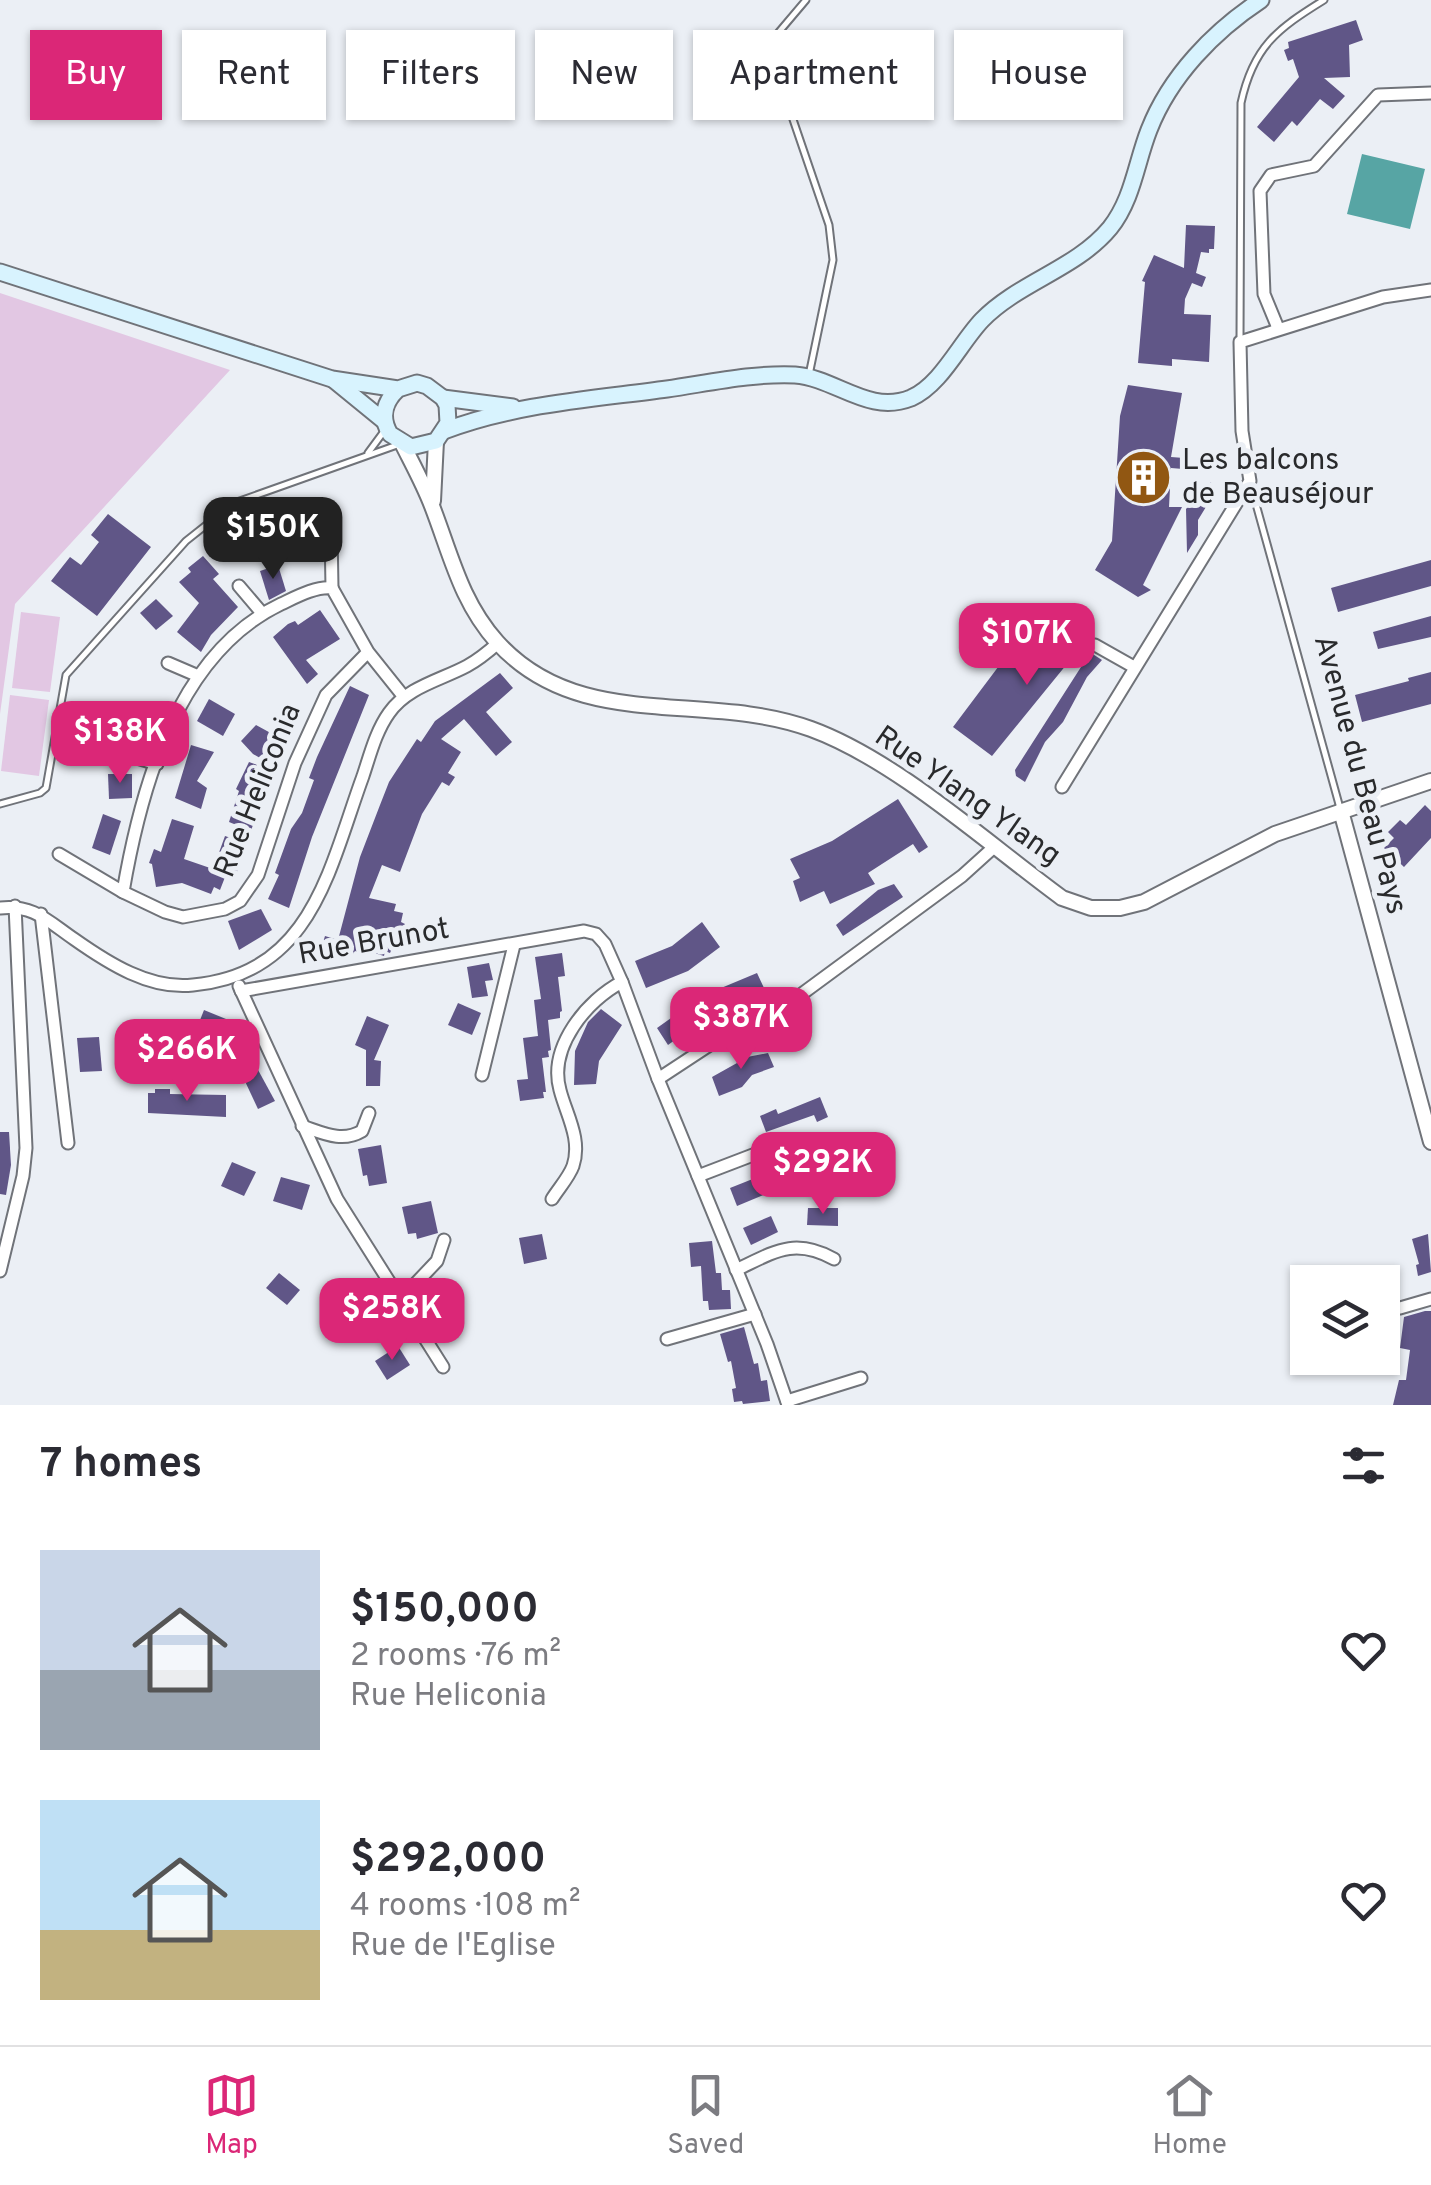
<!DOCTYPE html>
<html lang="en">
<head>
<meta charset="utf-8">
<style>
  :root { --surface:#fff; --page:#f2f2f3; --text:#2b2b33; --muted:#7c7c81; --line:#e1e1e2; --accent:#db2777 }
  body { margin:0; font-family:Overpass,sans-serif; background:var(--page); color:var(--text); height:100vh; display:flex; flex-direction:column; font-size:38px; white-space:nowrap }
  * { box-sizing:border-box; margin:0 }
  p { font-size:32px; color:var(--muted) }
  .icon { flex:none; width:55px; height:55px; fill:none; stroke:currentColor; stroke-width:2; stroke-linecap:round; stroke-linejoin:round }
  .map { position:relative; height:1405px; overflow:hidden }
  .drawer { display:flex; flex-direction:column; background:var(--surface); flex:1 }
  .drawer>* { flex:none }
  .banner { position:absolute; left:30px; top:30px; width:1372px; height:90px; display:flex; gap:20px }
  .controls { position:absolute; left:1290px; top:1265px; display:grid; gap:20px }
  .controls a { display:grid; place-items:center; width:110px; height:110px; border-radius:0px; background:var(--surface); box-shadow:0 2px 8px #0004; font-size:50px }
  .price { position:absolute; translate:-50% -85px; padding:0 22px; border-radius:20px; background:var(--accent); color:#fff; font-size:32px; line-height:65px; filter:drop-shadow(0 2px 5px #0008) }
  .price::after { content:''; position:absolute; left:50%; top:60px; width:30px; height:22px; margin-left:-15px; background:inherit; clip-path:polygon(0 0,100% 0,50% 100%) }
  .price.selected { background:#222; color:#fff }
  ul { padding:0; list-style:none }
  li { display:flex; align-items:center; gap:30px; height:250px; padding:0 40px }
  li span { display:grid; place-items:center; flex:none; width:280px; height:200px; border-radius:0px; color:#555 }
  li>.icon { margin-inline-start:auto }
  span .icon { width:120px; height:120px; fill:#fffc; stroke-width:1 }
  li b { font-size:42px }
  h2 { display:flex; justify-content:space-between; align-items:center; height:120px; padding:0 40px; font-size:42px }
  .tag { padding:0 35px; border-radius:0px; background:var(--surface); box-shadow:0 2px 8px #0004; font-size:35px; line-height:90px }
  .tag.selected { background:var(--accent); color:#fff }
  .dock { display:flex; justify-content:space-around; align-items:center; height:140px; border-top:2px solid var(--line); background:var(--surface); font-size:28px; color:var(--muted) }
  .dock a { display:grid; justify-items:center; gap:5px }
  .dock .selected { color:var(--accent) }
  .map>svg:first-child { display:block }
  .green { fill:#e2c7e3 }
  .water { fill:#57a5a4 }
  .building { fill:#605687 }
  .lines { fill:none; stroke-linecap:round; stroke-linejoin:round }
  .service-casing { stroke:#707379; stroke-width:9 }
  .minor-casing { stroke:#707379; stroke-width:15 }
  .tertiary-casing { stroke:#707379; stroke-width:18 }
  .secondary-casing { stroke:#707379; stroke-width:19 }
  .service { stroke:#fff; stroke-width:5 }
  .minor { stroke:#fff; stroke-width:11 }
  .tertiary { stroke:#fff; stroke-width:14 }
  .secondary { stroke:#d8f3fe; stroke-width:15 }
  .labels { text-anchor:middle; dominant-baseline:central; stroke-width:10; stroke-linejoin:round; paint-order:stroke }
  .poi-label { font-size:30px; fill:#292a2c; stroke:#ebeff5; text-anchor:start }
  .street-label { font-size:30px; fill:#292a2c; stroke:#ebeff5 }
</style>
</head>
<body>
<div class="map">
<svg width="1431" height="1405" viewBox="0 0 1431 1405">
  <rect width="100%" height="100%" fill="#ebeff5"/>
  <g class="green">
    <path d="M0,293L230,370L15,604L0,714Z"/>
    <path d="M21,612L60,617L50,692L12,688Z"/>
    <path d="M10,695L49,700L39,776L1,771Z"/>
  </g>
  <path class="water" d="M1362,154L1425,169L1410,229L1347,214Z"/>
  <g class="building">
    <path d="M1356,20L1363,40L1349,45L1350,77L1324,78L1345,96L1333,109L1320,99L1297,126L1292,121L1274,142L1257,127L1299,77L1293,59L1288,61L1284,50L1289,48L1288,42Z"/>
    <path d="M898,31H918L919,70L899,71Z"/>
    <path d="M1027,64L1033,92L994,99L988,71Z"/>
    <rect x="861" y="93" width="27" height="24"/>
    <path d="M1186,225L1215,226L1214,249H1209V253L1201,252L1196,273L1206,277L1202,287L1192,283L1185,299L1184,314L1211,315L1209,362L1172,359V366L1138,363L1145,282L1142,281L1154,255L1184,268Z"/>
    <path d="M1128,385L1182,393L1171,457L1184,458L1183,469L1171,468L1169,507H1182L1143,585L1151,590L1138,597L1095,570L1112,541L1120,416Z"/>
    <path d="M1211,482L1212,497L1198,520V535L1187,553L1186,509Z"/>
    <path d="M108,514L151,547L97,616L51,581L70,557L81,565L99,542L91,535Z"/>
    <path d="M203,556L219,574L213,579L238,607L211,635L201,652L177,632L199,603L179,582L191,572L188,568Z"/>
    <path d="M1431,560V586L1338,612L1331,588Z"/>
    <path d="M278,565L286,591L269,600L260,571Z"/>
    <path d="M156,599L173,616L156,630L140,613Z"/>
    <path d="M320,610L340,639L306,660L318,674L307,684L273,637L288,624L295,621L298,625Z"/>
    <path d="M1041,610L1086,643L1088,651L1102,660L1087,677L1063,722L1045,742L1025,782L1016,776L1015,770L1081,667L1071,659L992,756L953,727Z"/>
    <path d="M1431,616V637L1378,649L1373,632Z"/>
    <path d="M1431,672V704L1362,722L1355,695L1409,681L1408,678Z"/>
    <path d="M500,673L513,688L486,712L512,742L496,756L464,719L441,739L461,752L448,773L455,777L449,786L442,782L422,814L400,872L382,865L369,898L396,904L394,911L403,913L401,922L405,924L398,947L393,946L390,953L385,951L384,956L368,951L367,955L355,951L349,959L320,952L325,936L338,940L360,857L380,805L389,782L417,739L421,742L435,721Z"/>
    <path d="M350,686L369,695L312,837L289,908L268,899L279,875L275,873L291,829L302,813L314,780L309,778L317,757Z"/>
    <path d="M209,699L235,714L223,736L197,721Z"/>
    <path d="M256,725L278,737L273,743L278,748L267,762L253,754L241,741Z"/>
    <path d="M191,745L214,752L197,781L207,788L201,809L175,798Z"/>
    <path d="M249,762L263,767L258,773L266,777L250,810L257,813L236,875L227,872L220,890L214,887L211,894L182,883L156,887L152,864L149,863L154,849L161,852L172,819L194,826L184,859L213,869L225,836L234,839L239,826L229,822L239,791L236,789Z"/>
    <path d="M108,774H132V798L109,799Z"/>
    <path d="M898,799L928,847L919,853L913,844L868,873L875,884L830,904L824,891L800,902L793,881L800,878L790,859L832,841Z"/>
    <path d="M1425,805L1431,811V838L1404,867L1384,848L1394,838L1388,832L1400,820L1406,825Z"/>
    <path d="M103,814L121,821L110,855L92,848Z"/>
    <path d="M894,884L903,897L843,936L836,925L878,890Z"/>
    <path d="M261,909L272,930L239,950L228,921Z"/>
    <path d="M702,922L720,947L688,971L646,988L635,961L672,946Z"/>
    <path d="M562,953L565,976L558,977L562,1011L560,1012V1018L548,1020L551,1050L548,1051L549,1057L542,1058L546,1092H543L544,1098L520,1101L517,1080L528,1079L523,1038L538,1036L534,1000L541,999L535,957Z"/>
    <path d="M489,963L493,980L485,981L488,996L472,998L467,967Z"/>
    <path d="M757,973L765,990L712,1013L668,1045L657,1028L702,996Z"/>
    <path d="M458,1003L481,1013L472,1035L448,1025Z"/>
    <path d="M601,1009L622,1025L599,1061L596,1084L574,1085L575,1051L588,1022Z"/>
    <path d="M204,1010L226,1019L213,1052L191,1043Z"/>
    <path d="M367,1016L389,1025L374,1060L381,1061L380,1086H366V1050L355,1045Z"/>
    <path d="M239,1035L275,1101L258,1109L227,1043Z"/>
    <path d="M99,1037L102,1071L80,1072L77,1038Z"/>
    <path d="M744,1051L747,1057L768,1053L774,1067L752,1075L742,1087L719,1096L712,1077L737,1063L734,1055Z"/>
    <path d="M155,1089H170V1094L226,1095V1117L148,1113V1093H155Z"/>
    <path d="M820,1097L828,1117L817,1122L814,1115L766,1132L760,1116L776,1109L778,1114Z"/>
    <path d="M0,1132H9L11,1165L6,1195L0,1194Z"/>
    <path d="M381,1145L387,1183L369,1186L367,1175L363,1176L358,1149Z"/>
    <path d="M821,1155H836L837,1185H813V1166H821Z"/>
    <path d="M232,1162L256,1172L244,1196L221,1186Z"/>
    <path d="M780,1168L787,1185L737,1206L730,1188Z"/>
    <path d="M281,1177L310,1185L302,1210L273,1201Z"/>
    <path d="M431,1201L438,1233L417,1239L416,1233L408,1234L402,1207Z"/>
    <path d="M808,1208H838V1226L807,1225Z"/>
    <path d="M771,1216L778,1232L751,1245L743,1228Z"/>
    <path d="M542,1234L547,1259L524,1264L519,1238Z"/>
    <path d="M1428,1234L1431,1272L1418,1276L1416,1265L1419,1264L1412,1239Z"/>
    <path d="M712,1241L716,1273H721L722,1290H730L731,1309L709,1310L708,1301H703L701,1266L691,1267L689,1243Z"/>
    <path d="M279,1273L300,1290L287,1305L266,1288Z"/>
    <path d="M1425,1311H1431V1405H1393L1399,1380H1406L1410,1350L1400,1348L1404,1317Z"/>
    <path d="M744,1327L754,1364L758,1363L761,1381L767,1380L770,1401L743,1404L742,1401L734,1402L732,1389L736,1388L731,1361L728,1362L720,1334Z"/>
    <path d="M398,1346L410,1365L387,1380L375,1361Z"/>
  </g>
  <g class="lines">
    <defs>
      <g id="service">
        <path d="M806,0L773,39L770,52L829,225L833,260L809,375"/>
        <path d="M1240,341L1241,103C1253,47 1277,29 1324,0"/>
        <path d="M368,453L385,430"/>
        <path d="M1251,486L1340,808"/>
        <path d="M0,804L40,793L46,788L66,675L186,541L234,503L400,444"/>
      </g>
      <g id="minor">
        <path d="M1278,328L1264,294L1260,191L1271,175L1314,166L1378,95L1431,93"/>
        <path d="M326,513L331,530L332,588"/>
        <path d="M239,586L262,613"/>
        <path d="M1095,645L1134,667"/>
        <path d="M368,652L326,695L295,763L258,875L240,901L225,909L183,917L165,912L123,892C141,787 177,654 281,604C296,597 316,586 332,588L368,652L404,697"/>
        <path d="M168,663L196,675"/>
        <path d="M113,751L157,764"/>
        <path d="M1062,787L1250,481L1242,431L1240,342L1383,297L1431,290"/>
        <path d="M59,854L123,892"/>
        <path d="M0,908C33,904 49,922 74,939C108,963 150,990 193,985C312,974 329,869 363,776C370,755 376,731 389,713C407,687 441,680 467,666C478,660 488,652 498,643"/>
        <path d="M41,914L68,1143"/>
        <path d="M239,986L337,1199L443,1367"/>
        <path d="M241,991L584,931L596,934L605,944L622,982L658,1079L767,1344L788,1405"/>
        <path d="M482,1075L514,945"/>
        <path d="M658,1079L728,1033L799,996L962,876L993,848"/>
        <path d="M302,1126C323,1133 342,1143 362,1131L369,1113"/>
        <path d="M698,1176L779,1145L804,1143"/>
        <path d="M552,1199C559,1188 569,1177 573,1166C582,1139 566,1114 560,1090C548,1047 587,1000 622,982"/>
        <path d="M736,1270C774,1252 794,1237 834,1259"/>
        <path d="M0,1271L23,1176L26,1148L15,906"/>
        <path d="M399,1301L437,1261L444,1240"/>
        <path d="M1400,1308L1431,1299"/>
        <path d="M667,1339L755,1314"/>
        <path d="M787,1401L861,1378"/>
      </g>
      <g id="tertiary">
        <path d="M403,445C413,465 424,485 432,506C451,555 461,602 497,642C580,734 705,690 811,729C896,760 988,844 1062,898L1091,908H1120L1144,902L1275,834L1431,781"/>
        <path d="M433,501L436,441"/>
        <path d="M1341,811L1431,1142"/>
      </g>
      <g id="secondary">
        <path d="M0,272L332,379L398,389L417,383L427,386L443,398L447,405L448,423L436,441L411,447L390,434C380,417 384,402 398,389"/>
        <path d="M335,381L384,421"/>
        <path d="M443,398L513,407"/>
        <path d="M444,431C514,404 594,399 667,389C709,383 753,373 795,375C836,378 868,415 911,398C941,385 960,343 982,320C1019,282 1076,269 1110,228C1133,199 1136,163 1149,130C1170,76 1214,31 1261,0"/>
      </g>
    </defs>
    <use href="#service" class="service-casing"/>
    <use href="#minor" class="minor-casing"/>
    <use href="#tertiary" class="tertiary-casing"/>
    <use href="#secondary" class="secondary-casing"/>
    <use href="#service" class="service"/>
    <use href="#minor" class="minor"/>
    <use href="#tertiary" class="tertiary"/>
    <use href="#secondary" class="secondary"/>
  </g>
  <defs>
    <symbol id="building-disc" viewBox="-11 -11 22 22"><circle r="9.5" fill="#915712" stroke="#ebeff5"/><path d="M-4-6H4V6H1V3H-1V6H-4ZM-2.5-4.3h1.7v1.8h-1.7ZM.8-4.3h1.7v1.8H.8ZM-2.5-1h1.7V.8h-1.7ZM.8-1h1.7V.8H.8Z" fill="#fff"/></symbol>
  </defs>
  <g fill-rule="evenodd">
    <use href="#building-disc" x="1112" y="446" width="63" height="63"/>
  </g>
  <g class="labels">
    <g class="poi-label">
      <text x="1182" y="461">Les balcons<tspan x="1182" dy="34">de Beauséjour</tspan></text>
    </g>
    <g class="street-label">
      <text transform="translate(1359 775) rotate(75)">Avenue du Beau Pays</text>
      <text transform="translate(259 791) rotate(-68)">Rue Heliconia</text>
      <text transform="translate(967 797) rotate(35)">Rue Ylang Ylang</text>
      <text transform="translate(374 943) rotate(-10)">Rue Brunot</text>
    </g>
  </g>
</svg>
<div class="controls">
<a><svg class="icon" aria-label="layers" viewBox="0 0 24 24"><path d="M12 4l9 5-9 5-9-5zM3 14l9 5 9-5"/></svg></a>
</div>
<b class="price selected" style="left:273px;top:582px">$150K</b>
<b class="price" style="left:1027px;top:688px">$107K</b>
<b class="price" style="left:120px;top:786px">$138K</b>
<b class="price" style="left:741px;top:1072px">$387K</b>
<b class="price" style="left:187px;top:1104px">$266K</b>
<b class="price" style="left:823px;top:1217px">$292K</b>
<b class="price" style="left:392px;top:1363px">$258K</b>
<div class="banner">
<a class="tag selected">Buy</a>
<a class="tag">Rent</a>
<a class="tag">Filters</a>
<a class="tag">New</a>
<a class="tag">Apartment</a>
<a class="tag">House</a>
</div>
</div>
<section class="drawer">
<h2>7 homes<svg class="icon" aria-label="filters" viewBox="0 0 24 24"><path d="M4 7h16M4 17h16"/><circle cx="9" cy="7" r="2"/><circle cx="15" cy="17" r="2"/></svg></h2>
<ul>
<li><span style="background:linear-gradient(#c9d6e8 60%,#9aa5b1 0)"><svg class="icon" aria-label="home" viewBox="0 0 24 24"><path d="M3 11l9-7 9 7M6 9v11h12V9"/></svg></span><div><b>$150,000</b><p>2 rooms · 76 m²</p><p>Rue Heliconia</p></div><svg class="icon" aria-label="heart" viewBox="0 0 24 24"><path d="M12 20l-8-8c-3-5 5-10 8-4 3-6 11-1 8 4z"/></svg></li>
<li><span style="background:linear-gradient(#bfe0f5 65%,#c2b280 0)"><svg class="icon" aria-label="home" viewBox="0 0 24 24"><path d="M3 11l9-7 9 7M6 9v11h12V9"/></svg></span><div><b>$292,000</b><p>4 rooms · 108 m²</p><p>Rue de l'Eglise</p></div><svg class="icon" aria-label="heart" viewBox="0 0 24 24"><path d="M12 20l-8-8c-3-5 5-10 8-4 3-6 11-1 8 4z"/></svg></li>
</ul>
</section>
<nav class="dock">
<a class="selected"><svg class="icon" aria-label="map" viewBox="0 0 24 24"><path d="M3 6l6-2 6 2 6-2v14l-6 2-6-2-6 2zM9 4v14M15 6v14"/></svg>Map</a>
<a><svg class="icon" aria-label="saved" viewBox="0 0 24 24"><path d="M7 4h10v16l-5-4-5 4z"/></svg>Saved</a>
<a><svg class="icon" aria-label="home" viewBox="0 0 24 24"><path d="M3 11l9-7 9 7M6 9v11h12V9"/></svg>Home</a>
</nav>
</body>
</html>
